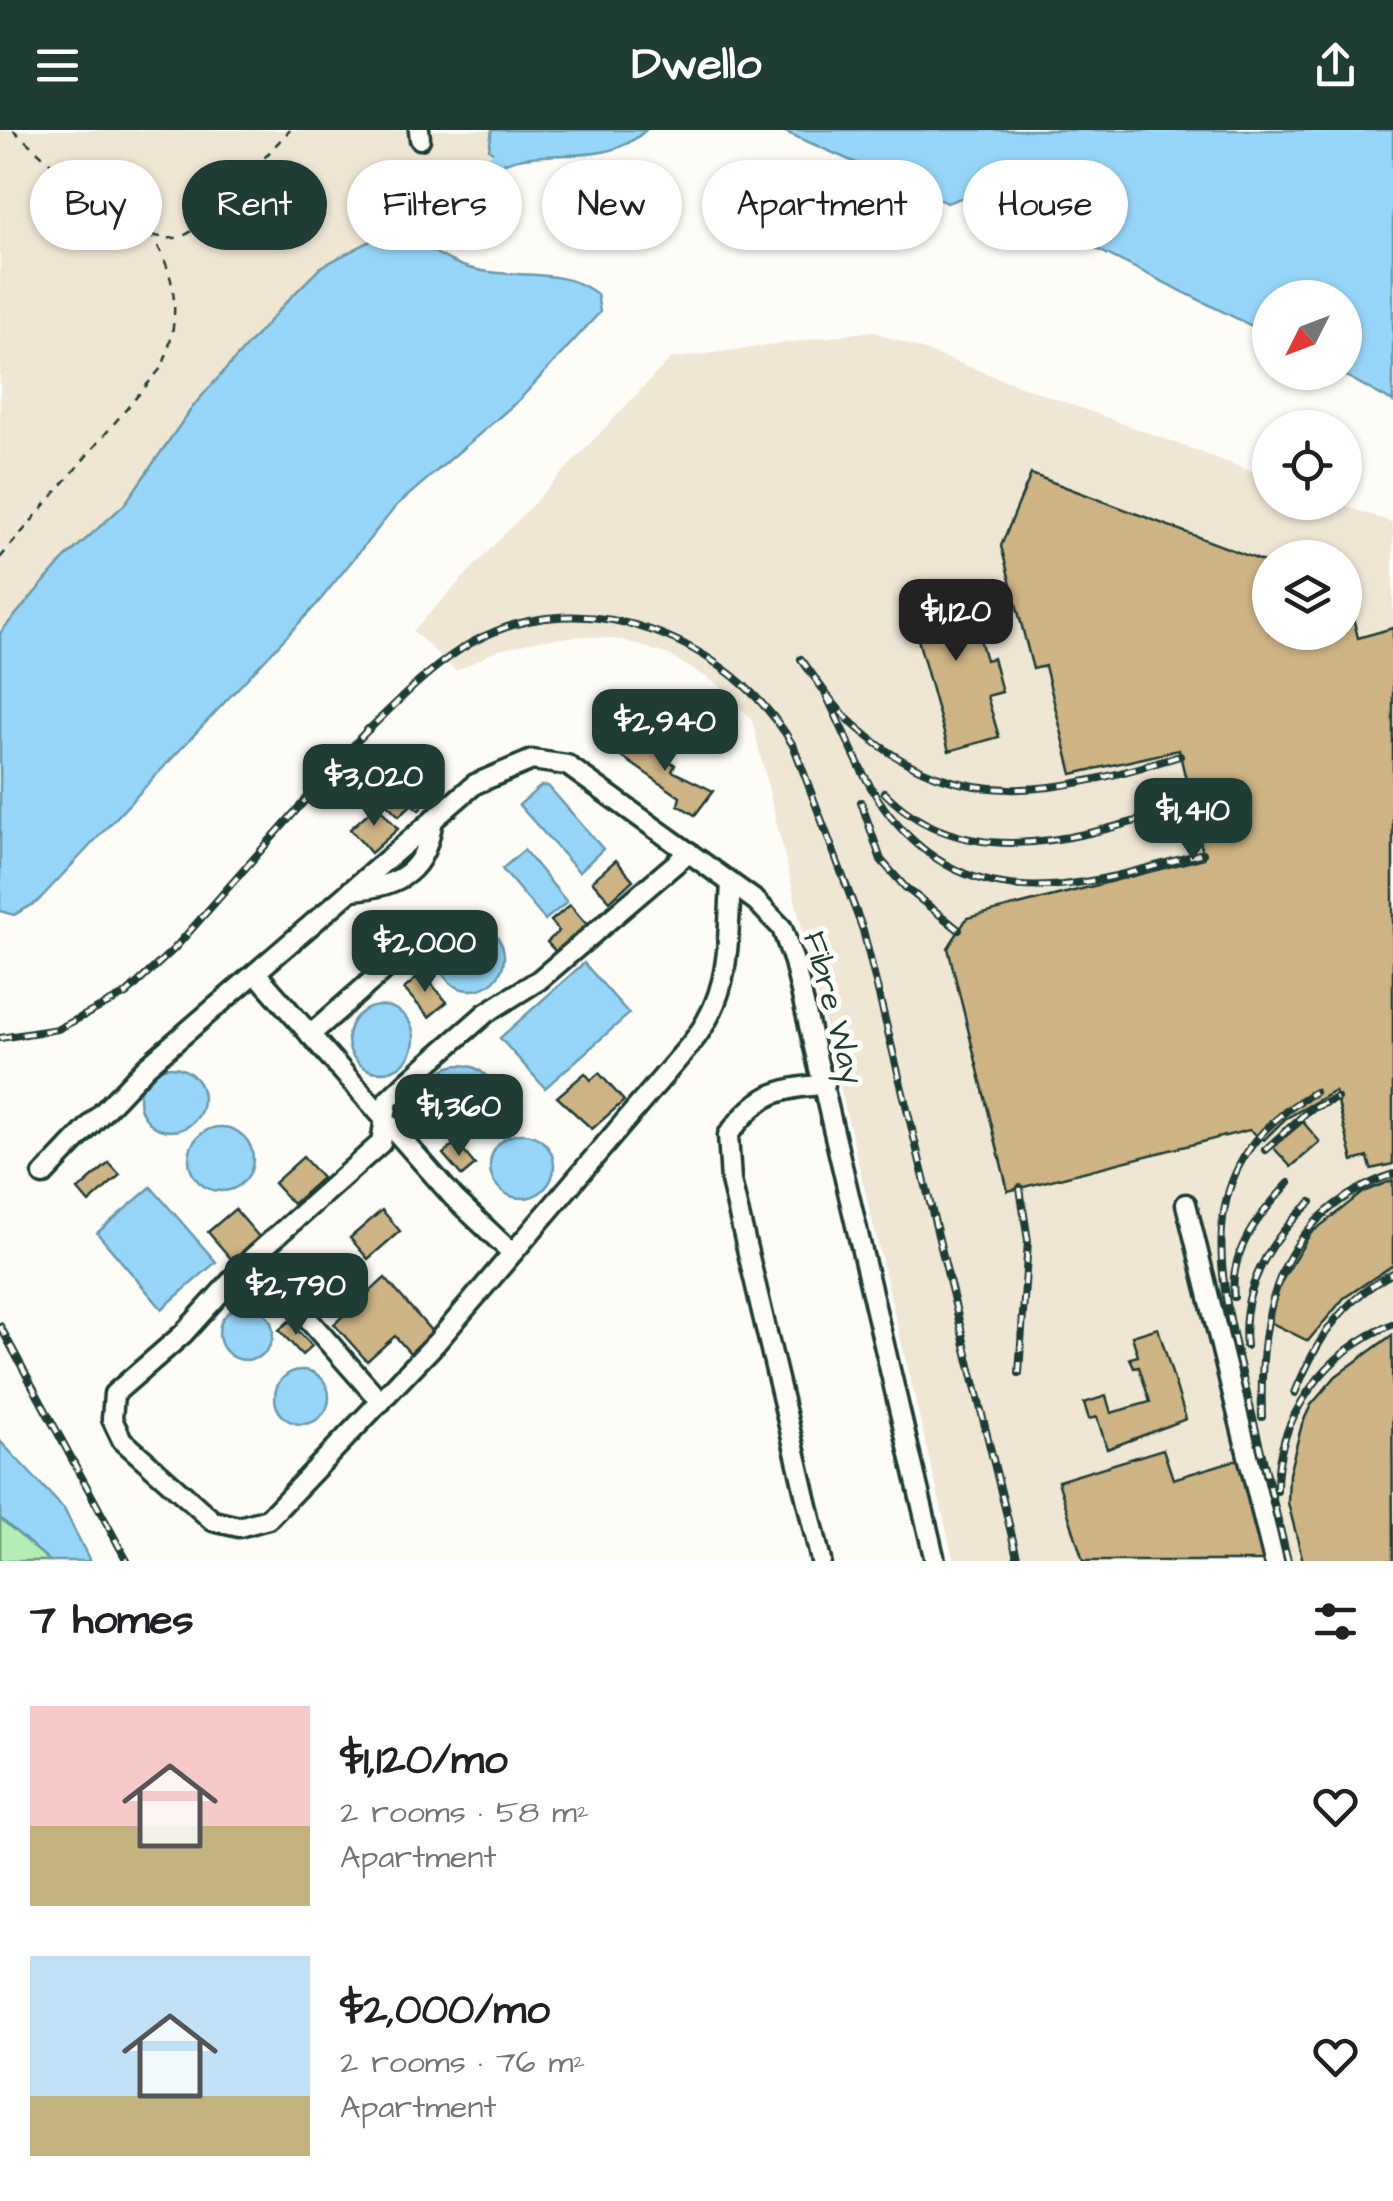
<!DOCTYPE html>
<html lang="en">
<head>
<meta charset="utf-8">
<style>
  :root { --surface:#fff; --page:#f6f6f6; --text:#202124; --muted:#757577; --accent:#1f3d34 }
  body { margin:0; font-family:"Architects Daughter",sans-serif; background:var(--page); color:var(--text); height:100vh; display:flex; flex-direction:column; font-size:38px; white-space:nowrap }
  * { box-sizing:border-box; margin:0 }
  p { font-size:32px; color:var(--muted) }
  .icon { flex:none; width:55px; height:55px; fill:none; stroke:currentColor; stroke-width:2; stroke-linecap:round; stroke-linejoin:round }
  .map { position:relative; height:1431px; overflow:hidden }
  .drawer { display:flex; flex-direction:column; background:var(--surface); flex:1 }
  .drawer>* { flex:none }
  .top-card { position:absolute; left:30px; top:30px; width:1335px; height:90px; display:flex; gap:20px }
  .needle { width:65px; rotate:228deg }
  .buttons { position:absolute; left:1252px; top:150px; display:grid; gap:20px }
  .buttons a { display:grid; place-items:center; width:110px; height:110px; border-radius:50%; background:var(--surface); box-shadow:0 2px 8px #0004; font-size:50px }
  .price { position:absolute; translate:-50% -85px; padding:0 22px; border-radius:20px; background:var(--accent); color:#fff; font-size:32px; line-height:65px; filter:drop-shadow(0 2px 5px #0008) }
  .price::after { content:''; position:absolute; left:50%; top:60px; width:30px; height:22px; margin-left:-15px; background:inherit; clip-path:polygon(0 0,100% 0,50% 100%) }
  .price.current { background:#222; color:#fff }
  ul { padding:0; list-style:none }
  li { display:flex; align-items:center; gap:30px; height:250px; padding:0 30px }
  li span { display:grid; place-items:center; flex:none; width:280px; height:200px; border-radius:0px; color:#555 }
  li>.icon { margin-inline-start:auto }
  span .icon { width:120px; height:120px; fill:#fffc; stroke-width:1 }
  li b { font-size:42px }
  h2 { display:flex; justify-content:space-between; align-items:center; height:120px; padding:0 30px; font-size:42px }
  .tag { padding:0 35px; border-radius:45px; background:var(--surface); box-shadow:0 2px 8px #0004; font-size:35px; line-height:90px }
  .tag.current { background:var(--accent); color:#fff }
  header { display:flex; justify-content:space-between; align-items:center; height:130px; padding:0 30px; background:var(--accent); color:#fff; font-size:45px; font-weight:700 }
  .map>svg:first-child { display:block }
  .built { fill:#efe6d4; fill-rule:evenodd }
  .green { fill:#b3eeb3; stroke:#699674; stroke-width:2.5 }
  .water { fill:#97d6f8; stroke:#6799aa; stroke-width:2.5 }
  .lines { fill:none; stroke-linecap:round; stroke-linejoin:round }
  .canal { stroke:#97d6f8; stroke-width:14 }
  .building { fill:#ceb384; stroke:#1f3d34; stroke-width:2.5 }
  .minor-casing { stroke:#1f3d34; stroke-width:25 }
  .path { stroke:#1f3d34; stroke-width:2.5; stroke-dasharray:8 8; stroke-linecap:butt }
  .minor { stroke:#fdfcf7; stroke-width:18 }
  .rail-casing { stroke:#1f3d34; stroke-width:8 }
  .rail { stroke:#fdfcf7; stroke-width:4; stroke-dasharray:11; stroke-linecap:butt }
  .labels { text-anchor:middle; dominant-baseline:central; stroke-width:10; stroke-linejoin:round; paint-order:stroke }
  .street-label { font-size:32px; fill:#1f3d34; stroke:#fdfcf7 }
</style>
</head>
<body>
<header><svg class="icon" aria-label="menu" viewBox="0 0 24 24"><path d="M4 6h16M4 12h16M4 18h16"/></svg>Dwello<svg class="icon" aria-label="share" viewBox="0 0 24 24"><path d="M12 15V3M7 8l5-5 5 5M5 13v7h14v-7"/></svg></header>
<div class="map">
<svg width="1393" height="1431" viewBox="0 0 1393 1431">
  <rect width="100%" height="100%" fill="#fdfcf7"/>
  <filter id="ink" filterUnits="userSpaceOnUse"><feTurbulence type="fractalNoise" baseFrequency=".01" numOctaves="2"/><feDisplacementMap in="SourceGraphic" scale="20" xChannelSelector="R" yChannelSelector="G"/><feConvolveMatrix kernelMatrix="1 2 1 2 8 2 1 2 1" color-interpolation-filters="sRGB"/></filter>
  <g filter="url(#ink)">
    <g class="built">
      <path d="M0,0H497L486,41L0,593Z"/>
      <path d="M872,201L1270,348V372L1337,373L1393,393V1431H954L752,590L719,555L669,525L623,510L584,506L540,510L496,521L456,541L413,501L670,229ZM1270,428H1345V502H1270Z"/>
    </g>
    <path class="green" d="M0,1388L50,1431H0Z"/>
    <g class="water">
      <path d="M492,0H646C605,39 552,16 505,33L489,19Z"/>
      <path d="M781,0H1393V272L1341,243L1345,242V168H1270V205L980,61L947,73Z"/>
      <path d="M399,96C424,116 450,136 482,141C523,148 563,138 597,164L600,182L519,270L397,375L317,474L37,772L14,785L0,781V503L64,429L124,375L194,275L288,170L321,137Z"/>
      <path d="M541,656H548L603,719L579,742L519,675Z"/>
      <path d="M524,720L567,772L545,790L502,739Z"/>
      <circle cx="471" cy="827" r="33"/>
      <path d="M584,833L629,884L545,958L500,908Z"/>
      <circle cx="381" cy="909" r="33"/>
      <circle cx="461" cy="969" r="34"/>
      <circle cx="171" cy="969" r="32"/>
      <circle cx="221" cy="1029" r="32"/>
      <circle cx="522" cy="1036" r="32"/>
      <path d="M151,1057L216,1132L162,1179L97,1103Z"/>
      <circle cx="246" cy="1203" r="27"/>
      <circle cx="302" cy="1267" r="27"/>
      <path d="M0,1311L64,1379L90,1431H50L0,1388Z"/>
    </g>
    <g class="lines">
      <path class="canal" d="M423,115L498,27"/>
    </g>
    <g class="building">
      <path d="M1031,344L1270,434V502H1345V472L1349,471L1358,508L1393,498V1034L1371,1039L1368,1027L1353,1031L1335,961L1285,989L1264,1010L1249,1000L1008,1061L948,818L967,788L1204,728L1179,620L1072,644L1045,536L1033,539L1001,416Z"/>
      <path d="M963,450L986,530L993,528L1002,562L987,566L999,607L949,621L906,466Z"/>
      <path d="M631,604L675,635L672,641L713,661L695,685L678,675L680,667L618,624Z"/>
      <path d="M412,646L432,667L419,680L412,674L399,686L385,672Z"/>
      <path d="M377,675L398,699L371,723L350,699Z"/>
      <path d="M616,730L633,750L610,771L592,751Z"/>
      <path d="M570,775L588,796L557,823L547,812L559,801L551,791Z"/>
      <path d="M422,843L447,872L429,887L404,859Z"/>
      <path d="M585,943L591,950L599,943L624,971L592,999L557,967Z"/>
      <path d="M1303,992L1320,1012L1291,1037L1273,1017Z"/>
      <path d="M456,1012L475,1035L462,1046L443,1024Z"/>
      <path d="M303,1027L322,1048L293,1074L274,1053Z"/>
      <path d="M109,1033L120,1045L89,1073L78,1060Z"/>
      <path d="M1393,1050V1135L1344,1168L1308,1211L1270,1192L1277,1159L1310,1104L1363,1062Z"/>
      <path d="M235,1079L260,1108L233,1131L208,1102Z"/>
      <path d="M382,1080L400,1101L368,1129L350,1108Z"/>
      <path d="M286,1131L301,1150L294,1156L278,1138Z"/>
      <path d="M385,1148L433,1203L410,1223L395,1206L367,1231L334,1194Z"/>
      <path d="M289,1191L312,1216L302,1225L279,1200Z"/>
      <path d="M1158,1198L1186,1289L1107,1319L1097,1287L1089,1289L1084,1273L1106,1266L1111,1283L1150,1272L1139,1237L1134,1238L1130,1228L1138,1226L1132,1206Z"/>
      <path d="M1392,1205L1393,1431H1303L1288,1373L1289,1344L1302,1294L1311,1275L1336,1246Z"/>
      <path d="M1163,1319L1173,1349L1239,1329L1271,1431H1083L1058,1351Z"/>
    </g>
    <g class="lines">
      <defs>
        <g id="minor">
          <path d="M419,0L420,9"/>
          <path d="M689,722L539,850L486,883L407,952L388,970L381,1013L253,1127L183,1204L114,1264L112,1289L122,1310L213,1391L239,1397L268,1389L436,1213L690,915C732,864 727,815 731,753"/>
          <path d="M351,760C402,757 426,740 433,689"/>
          <path d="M256,843L454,1068L511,1122"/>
          <path d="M310,905L417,811"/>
          <path d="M43,1045L147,936L475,654L532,630L567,635L756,771L782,798L794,832L935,1431"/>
          <path d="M1186,1074L1274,1431"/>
          <path d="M253,1127L381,1272"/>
          <path d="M821,1431L731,1051L728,1005C757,966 776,957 825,955"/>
        </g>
      </defs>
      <use href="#minor" class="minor-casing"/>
      <g class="path">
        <path d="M13,0C48,29 142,127 185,105C213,91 265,25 290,0"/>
        <path d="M0,428L162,237C180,193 179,149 153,108"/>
      </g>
      <use href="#minor" class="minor"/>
      <defs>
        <g id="rail">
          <path d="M801,529C819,553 836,581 860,600C961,688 1064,661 1180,626"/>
          <path d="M826,565C846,605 863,652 891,687C979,794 1091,753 1203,723"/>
          <path d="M360,608C395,575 429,537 471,513C585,448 732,510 794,617L863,800L1018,1431"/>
          <path d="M884,662C969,750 1092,703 1192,675"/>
          <path d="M861,672L881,730L905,757L959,800"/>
          <path d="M0,908L58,899L126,864L174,819L368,599"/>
          <path d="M1265,1020L1309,980L1337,968"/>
          <path d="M1234,1167C1229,1120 1259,1085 1289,1053"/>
          <path d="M0,1196L127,1431"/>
          <path d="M1246,1216C1240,1159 1270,1109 1311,1072"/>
          <path d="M1019,1243L1028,1111L1020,1058"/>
          <path d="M1295,1263C1317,1209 1341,1171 1393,1143"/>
          <path d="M1262,1287C1259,1178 1278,1085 1393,1044"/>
          <path d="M1277,1361C1276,1288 1326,1220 1393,1194"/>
          <path d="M1288,1431C1274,1374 1260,1317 1246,1260C1218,1142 1188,1035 1315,962"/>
        </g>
      </defs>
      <use href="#rail" class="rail-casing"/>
      <use href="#rail" class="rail"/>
    </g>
  </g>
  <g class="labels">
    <g class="street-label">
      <text transform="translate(833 878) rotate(75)">Fibre Way</text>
    </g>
  </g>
</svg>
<div class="buttons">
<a><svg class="needle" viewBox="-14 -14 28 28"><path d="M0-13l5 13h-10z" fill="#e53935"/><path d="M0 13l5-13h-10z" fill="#757577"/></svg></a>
<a><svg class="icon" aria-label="locate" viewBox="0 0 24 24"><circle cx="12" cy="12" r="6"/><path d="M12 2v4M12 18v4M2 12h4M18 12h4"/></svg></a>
<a><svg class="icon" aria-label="layers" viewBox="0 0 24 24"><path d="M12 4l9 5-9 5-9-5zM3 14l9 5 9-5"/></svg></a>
</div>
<b class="price current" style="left:956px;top:534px">$1,120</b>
<b class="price" style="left:665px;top:644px">$2,940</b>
<b class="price" style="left:374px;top:699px">$3,020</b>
<b class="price" style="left:1193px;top:733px">$1,410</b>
<b class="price" style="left:425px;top:865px">$2,000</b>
<b class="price" style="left:459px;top:1029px">$1,360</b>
<b class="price" style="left:296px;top:1208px">$2,790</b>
<div class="top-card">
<a class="tag">Buy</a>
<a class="tag current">Rent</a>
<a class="tag">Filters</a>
<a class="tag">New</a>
<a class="tag">Apartment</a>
<a class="tag">House</a>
</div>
</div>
<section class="drawer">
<h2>7 homes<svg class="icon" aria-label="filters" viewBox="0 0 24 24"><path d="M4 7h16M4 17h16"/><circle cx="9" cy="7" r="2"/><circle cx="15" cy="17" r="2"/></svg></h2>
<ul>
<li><span style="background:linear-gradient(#f6c9c9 60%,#c2b280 0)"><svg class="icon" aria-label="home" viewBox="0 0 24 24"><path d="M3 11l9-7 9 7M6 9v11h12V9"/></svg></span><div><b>$1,120/mo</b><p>2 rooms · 58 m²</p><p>Apartment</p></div><svg class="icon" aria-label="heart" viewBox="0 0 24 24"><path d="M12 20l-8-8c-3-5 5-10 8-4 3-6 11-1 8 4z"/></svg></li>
<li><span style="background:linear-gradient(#bfe0f5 70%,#c2b280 0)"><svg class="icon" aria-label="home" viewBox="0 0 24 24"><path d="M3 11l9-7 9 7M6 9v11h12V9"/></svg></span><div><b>$2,000/mo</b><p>2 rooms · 76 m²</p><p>Apartment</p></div><svg class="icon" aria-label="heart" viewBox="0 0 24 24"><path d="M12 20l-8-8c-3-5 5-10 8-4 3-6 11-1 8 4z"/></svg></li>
</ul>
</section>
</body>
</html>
